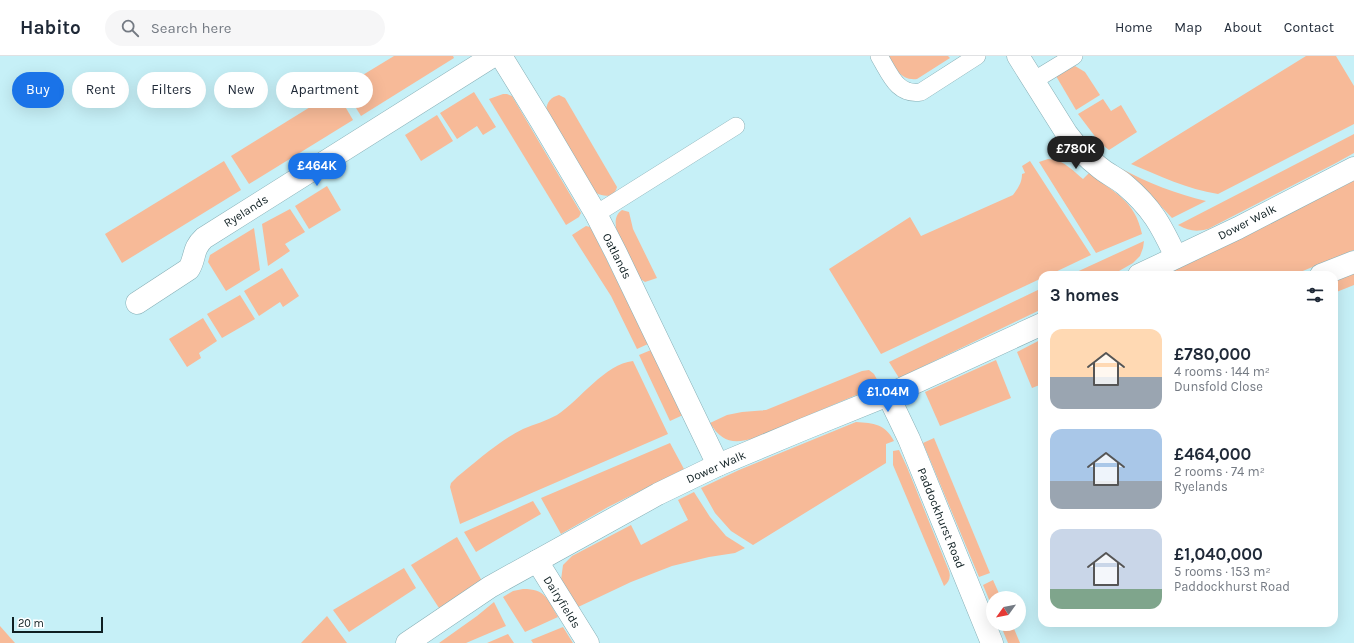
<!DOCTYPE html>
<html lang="en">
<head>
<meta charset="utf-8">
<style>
  :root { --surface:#fff; --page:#f6f6f7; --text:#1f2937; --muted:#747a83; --line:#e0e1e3; --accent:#1a73e8 }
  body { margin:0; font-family:Karla,sans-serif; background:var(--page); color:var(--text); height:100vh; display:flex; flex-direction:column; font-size:15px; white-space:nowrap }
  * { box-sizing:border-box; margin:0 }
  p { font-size:13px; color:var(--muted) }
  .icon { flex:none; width:22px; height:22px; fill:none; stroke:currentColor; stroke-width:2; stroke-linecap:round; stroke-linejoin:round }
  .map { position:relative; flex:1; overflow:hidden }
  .panel { position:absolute; left:1038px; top:215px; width:300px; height:356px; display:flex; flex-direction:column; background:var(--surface); border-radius:12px; box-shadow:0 4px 16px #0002 }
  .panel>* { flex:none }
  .hud { position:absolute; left:12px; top:16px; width:380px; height:36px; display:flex; gap:8px }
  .needle { width:26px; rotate:237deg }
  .controls { position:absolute; left:986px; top:535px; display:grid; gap:8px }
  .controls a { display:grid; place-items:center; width:40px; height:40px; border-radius:50%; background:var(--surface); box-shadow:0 4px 16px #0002; font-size:20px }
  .scale { position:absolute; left:12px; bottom:10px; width:91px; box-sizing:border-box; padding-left:4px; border:2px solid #0f1f22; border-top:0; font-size:11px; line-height:14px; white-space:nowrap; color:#0f1f22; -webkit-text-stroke:3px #fff; paint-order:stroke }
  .price { position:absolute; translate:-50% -34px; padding:0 9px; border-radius:14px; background:var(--accent); color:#fff; font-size:13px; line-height:26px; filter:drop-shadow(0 1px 2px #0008) }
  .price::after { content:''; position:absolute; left:50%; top:24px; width:12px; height:9px; margin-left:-6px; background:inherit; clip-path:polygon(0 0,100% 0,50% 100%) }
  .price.active { background:#222; color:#fff }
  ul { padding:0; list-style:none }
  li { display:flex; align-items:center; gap:12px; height:100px; padding:0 12px }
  li span { display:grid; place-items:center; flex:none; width:112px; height:80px; border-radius:12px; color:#555 }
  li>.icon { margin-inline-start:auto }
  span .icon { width:48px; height:48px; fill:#fffc; stroke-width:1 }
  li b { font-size:17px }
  h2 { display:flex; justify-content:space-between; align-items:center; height:48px; padding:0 12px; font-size:17px }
  .pill { padding:0 14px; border-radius:18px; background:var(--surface); box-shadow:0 4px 16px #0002; font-size:14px; line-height:36px }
  .pill.active { background:var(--accent); color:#fff }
  header { display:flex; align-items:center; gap:24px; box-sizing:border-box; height:56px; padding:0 20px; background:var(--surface); border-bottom:1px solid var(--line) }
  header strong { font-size:19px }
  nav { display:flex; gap:22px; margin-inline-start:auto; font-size:14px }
  .search { width:280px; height:36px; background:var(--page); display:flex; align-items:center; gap:10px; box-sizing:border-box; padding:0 14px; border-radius:22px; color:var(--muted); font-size:15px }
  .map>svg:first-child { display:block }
  .green { fill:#f7ba98 }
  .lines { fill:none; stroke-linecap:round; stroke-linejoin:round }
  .lane-casing { stroke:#87afb6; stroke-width:18 }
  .street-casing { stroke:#87afb6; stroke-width:23 }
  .lane { stroke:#fff; stroke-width:17 }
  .street { stroke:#fff; stroke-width:22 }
  .labels { text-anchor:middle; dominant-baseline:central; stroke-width:4; stroke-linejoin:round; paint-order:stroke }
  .street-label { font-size:12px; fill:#0f1f22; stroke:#fff }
</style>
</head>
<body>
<header>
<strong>Habito</strong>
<div class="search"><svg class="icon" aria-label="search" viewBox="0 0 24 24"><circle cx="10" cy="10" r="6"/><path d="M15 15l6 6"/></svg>Search here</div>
<nav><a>Home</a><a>Map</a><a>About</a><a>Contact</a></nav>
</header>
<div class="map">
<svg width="1354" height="587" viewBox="0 0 1354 587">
  <rect width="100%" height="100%" fill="#c6f0f7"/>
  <g class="green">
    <path d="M394,0H453L454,2L361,60L343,31Z"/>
    <path d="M888,0H948L950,2L917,23C901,25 895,12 888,0Z"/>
    <path d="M1306,0H1336L1354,30V68L1218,138C1187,133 1160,120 1131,108Z"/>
    <path d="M1075,10L1085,16L1100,39L1076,54L1056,20Z"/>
    <path d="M336,35L353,64L249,128L231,100Z"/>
    <path d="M474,36L496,71L483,79L477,70L457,83L440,57Z"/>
    <path d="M503,38H507L512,40L581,157L579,161L566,169L489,43Z"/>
    <path d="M559,39L565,42L617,131C614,142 605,141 596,137L546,54C547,46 551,41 559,39Z"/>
    <path d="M1103,43L1111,55L1121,49L1137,76L1109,94L1100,87L1078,58Z"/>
    <path d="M437,59L453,85L421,105L405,79Z"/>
    <path d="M1354,78V97L1336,107L1208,173C1196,176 1189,175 1178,169Z"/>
    <path d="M1048,103C1063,103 1072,114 1083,123L1089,117C1113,136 1135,144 1142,178L1096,197L1039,106Z"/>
    <path d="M224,105L241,134L122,207L105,178Z"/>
    <path d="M1030,105L1091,199L1049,219H1042V222L881,298L829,213L910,161L921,180L1013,139C1018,132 1022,127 1022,118L1025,117L1022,110Z"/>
    <path d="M1122,113C1148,127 1177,138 1206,145L1172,162L1142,130Z"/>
    <path d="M1354,123V194L1293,219H1164Z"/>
    <path d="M327,130L341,154L309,173L295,150Z"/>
    <path d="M290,153L305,176L285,188L290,195L268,210L262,168Z"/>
    <path d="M622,154L629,156L633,173L657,222L645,226L639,222C632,207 603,166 622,154Z"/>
    <path d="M586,170L590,171L595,180L648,288L637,293L611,240L572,179Z"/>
    <path d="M254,172L260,214L226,235L208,206L210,199Z"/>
    <path d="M1144,185L1143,192L1140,200L1133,207L1112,219H1070Z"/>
    <path d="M282,212L299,240L283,251L280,246L259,260L244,235Z"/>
    <path d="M1354,215V229L1334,237V224Z"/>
    <path d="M1042,232V253L899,322L889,306Z"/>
    <path d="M240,239L255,263L222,282L207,258Z"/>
    <path d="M203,262L217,285L199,297L201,302L187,311L169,283Z"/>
    <path d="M1042,283V328L1032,332L1017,296Z"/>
    <path d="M651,294L683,359L670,365L639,299Z"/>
    <path d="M996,304L1011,342L940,370L925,336Z"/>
    <path d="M633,305L668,378L460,468L450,431L451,427L457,421C477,405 500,384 523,373C535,368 546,365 557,359C580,344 605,308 633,305Z"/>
    <path d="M869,314L874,318L880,329L755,382C734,388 722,387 710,367L727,359L742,356L766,354L862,315Z"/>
    <path d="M856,366C874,367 885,368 894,385L886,388V407L753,489L731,475L715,457L701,432L739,414Z"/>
    <path d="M934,382L990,517L979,521L923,387Z"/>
    <path d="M670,387L684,413L608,451L561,478L541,442Z"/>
    <path d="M899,394L907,411L949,515C951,521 949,526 944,530L893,409V395Z"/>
    <path d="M694,436L710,461L726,480L745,492L735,497L709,501L672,510L631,526L576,552L561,524L563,509L572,500L631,469L641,489L688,464L678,444Z"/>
    <path d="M533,445L541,458L476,496L464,476Z"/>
    <path d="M457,481L482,525L439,552L411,509Z"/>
    <path d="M404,512L416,532L349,576L333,554Z"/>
    <path d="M993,524L1001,542H993V553L983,529Z"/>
    <path d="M523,533C546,533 547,543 558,561L525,576L503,541L513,535Z"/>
    <path d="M494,546L506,570L466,587H439L477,560Z"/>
    <path d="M327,560L347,587H301Z"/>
    <path d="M1000,568H1012L1020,587H1008Z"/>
    <path d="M0,570L15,587H0Z"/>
    <path d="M563,571L573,587H533L531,584Z"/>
    <path d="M508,578L514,587H487Z"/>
  </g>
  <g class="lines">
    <defs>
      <g id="lane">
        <path d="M879,0C890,18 897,40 921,36L977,0"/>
        <path d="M1033,25L1074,0"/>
        <path d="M596,158L736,70"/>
      </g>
      <g id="street">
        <path d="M501,0L541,65L596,158L616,197L718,409"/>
        <path d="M1018,0L1067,78C1076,90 1087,102 1099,111C1107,118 1117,122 1125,129C1152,152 1161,169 1176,201"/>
        <path d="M1139,219L1238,172L1354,112"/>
        <path d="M1321,219L1354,206"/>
        <path d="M137,247L189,213C196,201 192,193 204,182L493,0"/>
        <path d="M888,339L909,383L992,587"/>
        <path d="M537,505L588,587"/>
        <path d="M407,587L490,531L658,438L718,409L804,373L888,339L1042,268"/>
      </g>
    </defs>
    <use href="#lane" class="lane-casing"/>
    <use href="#street" class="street-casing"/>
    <use href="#lane" class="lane"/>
    <use href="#street" class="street"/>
  </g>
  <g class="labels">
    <g class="street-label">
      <text transform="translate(246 155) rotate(-32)">Ryelands</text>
      <text transform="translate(1247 166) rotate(-27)">Dower Walk</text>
      <text transform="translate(617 200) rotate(63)">Oatlands</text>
      <text transform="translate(716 411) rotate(-24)">Dower Walk</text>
      <text transform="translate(941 462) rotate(68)">Paddockhurst Road</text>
      <text transform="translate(562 546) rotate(58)">Dairyfields</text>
    </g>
  </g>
</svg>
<div class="controls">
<a><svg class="needle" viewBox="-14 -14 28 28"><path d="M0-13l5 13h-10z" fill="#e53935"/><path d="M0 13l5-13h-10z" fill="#747a83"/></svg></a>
</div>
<div class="scale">20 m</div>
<b class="price active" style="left:1076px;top:114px">£780K</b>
<b class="price" style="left:317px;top:131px">£464K</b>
<b class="price" style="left:888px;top:357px">£1.04M</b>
<div class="hud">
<a class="pill active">Buy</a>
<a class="pill">Rent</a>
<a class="pill">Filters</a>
<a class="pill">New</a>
<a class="pill">Apartment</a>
</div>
<section class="panel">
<h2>3 homes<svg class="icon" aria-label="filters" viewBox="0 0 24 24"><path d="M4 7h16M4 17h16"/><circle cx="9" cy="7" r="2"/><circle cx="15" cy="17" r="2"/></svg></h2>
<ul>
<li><span style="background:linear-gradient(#ffd9b3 60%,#9aa5b1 0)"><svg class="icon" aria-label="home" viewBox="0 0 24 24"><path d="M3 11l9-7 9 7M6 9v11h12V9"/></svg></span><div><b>£780,000</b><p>4 rooms · 144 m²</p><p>Dunsfold Close</p></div></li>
<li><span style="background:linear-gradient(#a9c7e8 65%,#9aa5b1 0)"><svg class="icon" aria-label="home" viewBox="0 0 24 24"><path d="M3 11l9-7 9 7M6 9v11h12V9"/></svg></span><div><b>£464,000</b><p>2 rooms · 74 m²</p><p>Ryelands</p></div></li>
<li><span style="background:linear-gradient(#c9d6e8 75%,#7fa58c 0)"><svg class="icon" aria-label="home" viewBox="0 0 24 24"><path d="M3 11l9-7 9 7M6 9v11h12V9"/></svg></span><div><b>£1,040,000</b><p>5 rooms · 153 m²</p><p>Paddockhurst Road</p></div></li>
</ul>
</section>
</div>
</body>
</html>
